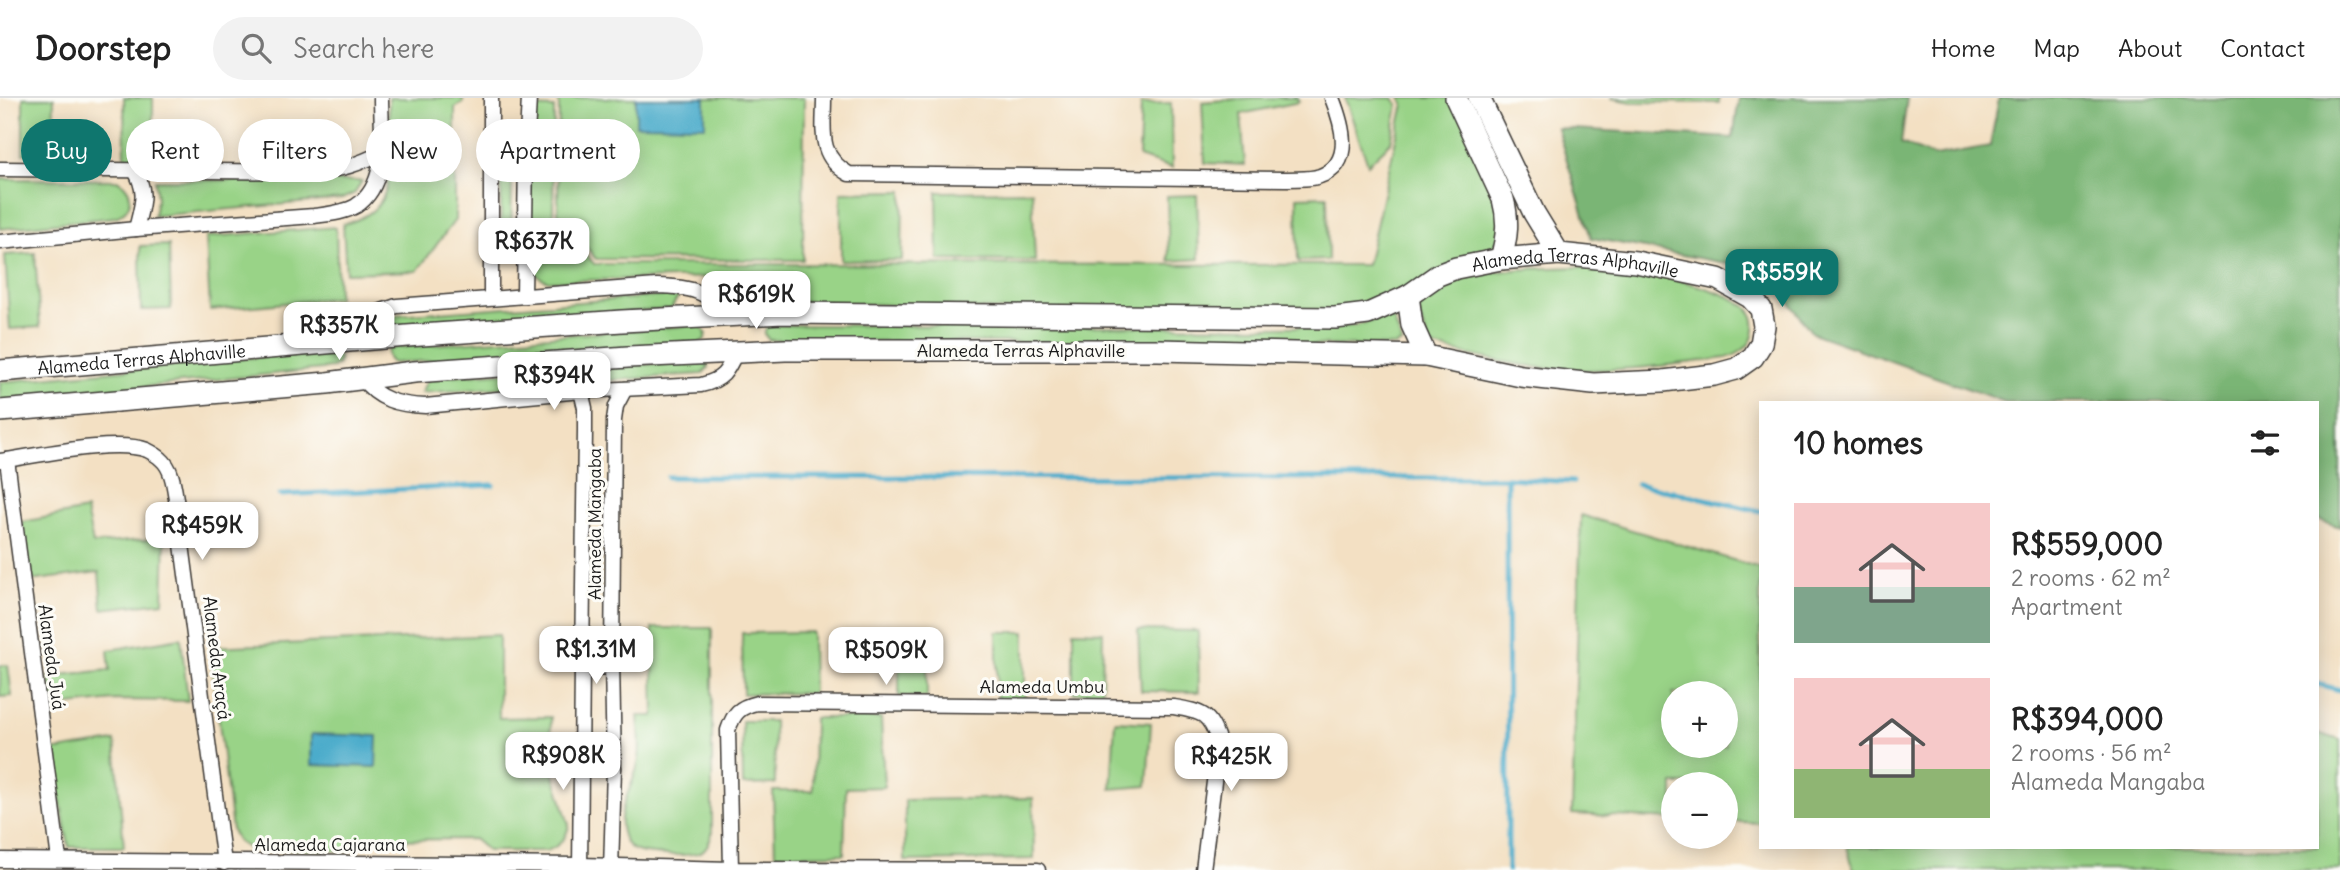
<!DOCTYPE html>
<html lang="en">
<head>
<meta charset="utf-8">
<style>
  :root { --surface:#fff; --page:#f2f2f2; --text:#222; --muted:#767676; --line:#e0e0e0; --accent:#0f766e }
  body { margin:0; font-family:Delius,sans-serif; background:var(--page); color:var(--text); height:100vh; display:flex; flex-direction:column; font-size:26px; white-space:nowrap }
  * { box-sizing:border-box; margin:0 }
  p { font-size:23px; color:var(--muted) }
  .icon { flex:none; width:38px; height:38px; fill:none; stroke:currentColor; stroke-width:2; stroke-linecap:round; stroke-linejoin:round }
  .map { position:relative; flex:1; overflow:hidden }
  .sheet { position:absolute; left:1759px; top:303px; width:560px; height:448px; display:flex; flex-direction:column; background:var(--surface); border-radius:0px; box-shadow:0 4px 18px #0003 }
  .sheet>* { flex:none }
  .hud { position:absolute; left:21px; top:21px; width:665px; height:63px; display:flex; gap:14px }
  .tools { position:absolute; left:1661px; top:583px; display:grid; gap:14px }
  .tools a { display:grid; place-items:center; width:77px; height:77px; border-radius:50%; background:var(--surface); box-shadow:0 4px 18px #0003; font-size:35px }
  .price { position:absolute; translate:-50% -60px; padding:0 16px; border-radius:14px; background:#fff; color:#222; font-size:23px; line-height:46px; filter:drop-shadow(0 2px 4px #0008) }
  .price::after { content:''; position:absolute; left:50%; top:42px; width:21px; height:16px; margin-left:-10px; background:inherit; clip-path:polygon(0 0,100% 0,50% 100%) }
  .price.on { background:var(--accent); color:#fff }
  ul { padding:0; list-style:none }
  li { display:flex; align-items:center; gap:21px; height:175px; padding:0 35px }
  li span { display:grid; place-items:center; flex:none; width:196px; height:140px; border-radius:0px; color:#555 }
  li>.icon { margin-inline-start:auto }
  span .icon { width:84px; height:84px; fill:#fffc; stroke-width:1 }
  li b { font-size:30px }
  h2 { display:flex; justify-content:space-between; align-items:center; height:84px; padding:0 35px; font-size:30px }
  .pill { padding:0 24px; border-radius:32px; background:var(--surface); box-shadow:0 4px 18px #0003; font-size:24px; line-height:63px }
  .pill.on { background:var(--accent); color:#fff }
  header { display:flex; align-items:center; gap:42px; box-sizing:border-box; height:98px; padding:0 35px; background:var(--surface); border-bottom:2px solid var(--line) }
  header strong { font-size:33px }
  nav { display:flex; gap:38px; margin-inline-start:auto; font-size:24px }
  .search { width:490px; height:63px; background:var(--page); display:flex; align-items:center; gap:18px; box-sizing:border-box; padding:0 24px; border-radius:38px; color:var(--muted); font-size:26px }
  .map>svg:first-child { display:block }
  .green { fill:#99d387; stroke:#5a7852; stroke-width:2; fill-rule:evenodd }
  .forest { fill:#7ab574; stroke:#4b6848; stroke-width:2 }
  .water { fill:#4caccb; stroke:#346474; stroke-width:2 }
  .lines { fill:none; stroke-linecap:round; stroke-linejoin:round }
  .stream { stroke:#4caccb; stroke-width:5 }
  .street-casing { stroke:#3c3935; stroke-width:17 }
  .secondary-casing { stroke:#3c3935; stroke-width:24 }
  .street { stroke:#fff; stroke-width:14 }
  .secondary { stroke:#fff; stroke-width:21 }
  .labels { text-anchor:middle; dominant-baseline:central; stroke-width:6; stroke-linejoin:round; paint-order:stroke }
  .street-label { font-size:18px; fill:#1c1c1c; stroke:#fdfcf7 }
</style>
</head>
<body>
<header>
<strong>Doorstep</strong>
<div class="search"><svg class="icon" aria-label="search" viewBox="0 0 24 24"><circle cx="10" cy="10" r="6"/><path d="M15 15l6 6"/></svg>Search here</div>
<nav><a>Home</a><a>Map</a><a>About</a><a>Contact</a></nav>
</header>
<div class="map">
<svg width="2340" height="772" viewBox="0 0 2340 772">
  <rect width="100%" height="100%" fill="#fdfcf7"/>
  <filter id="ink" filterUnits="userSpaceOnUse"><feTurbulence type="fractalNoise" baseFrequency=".0143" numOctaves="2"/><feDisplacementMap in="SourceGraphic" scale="14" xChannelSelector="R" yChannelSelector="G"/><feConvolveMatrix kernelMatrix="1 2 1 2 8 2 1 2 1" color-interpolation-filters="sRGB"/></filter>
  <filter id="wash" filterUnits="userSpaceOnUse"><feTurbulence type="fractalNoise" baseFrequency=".00686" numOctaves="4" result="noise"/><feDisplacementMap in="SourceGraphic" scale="28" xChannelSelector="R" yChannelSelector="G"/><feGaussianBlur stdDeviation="1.57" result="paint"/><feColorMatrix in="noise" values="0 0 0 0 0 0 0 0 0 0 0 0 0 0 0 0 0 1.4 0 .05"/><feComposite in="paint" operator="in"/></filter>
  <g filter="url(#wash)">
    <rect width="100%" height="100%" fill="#f3e0c3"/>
    <g class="green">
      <path d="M23,0H54L53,55L23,56Z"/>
      <path d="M124,0H153V59L125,60Z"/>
      <path d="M389,0H463V5L455,10V122L417,173L346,175L343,126C387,116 390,90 390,50C389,34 389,17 389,0Z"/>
      <path d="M559,0H804L803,162L596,161L558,115Z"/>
      <path d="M1251,0H1297L1299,4L1241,16L1245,67L1205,65L1202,4Z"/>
      <path d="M1345,0H1393L1398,7L1391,44L1368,66Z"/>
      <path d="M1400,0H1456L1503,101L1501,161L1368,216L1122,217L749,201L720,179L548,183C538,179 533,175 528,164V9L554,10L553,116L594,166L1367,167L1404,6Z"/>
      <path d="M1611,0H1719V5L1632,4Z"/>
      <path d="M1171,5L1172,69V70L1139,59L1141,6Z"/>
      <path d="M506,65L512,67L511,156L506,159L500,156L502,68Z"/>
      <path d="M0,81L117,82C134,91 135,110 116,119L0,131Z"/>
      <path d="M155,82L362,83L355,95L342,101L154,118L157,100Z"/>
      <path d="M903,93L902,162L841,163V94Z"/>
      <path d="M1032,93L1035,163L938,162L937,94Z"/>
      <path d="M1197,97L1199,161L1169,163L1167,98Z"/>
      <path d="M1327,98L1328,162L1298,163L1297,99Z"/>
      <path d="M336,129L338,200L210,212L206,139Z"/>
      <path d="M169,147L171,211L141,212L140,148Z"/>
      <path d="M35,155L40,229L10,231L5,157Z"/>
      <path d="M1586,169C1608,171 1630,172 1651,176C1673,180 1734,195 1748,211C1753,216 1755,224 1754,231C1753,248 1740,256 1726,260C1670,267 1613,275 1556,271C1514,268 1471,257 1430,248L1419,215L1421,204C1434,194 1448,184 1464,180C1504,170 1546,170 1586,169Z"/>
      <path d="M679,197L671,211L397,230L393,225L396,217Z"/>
      <path d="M1392,217L1402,245L1395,248L769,242L764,236L766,231L770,227L1317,229L1355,228Z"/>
      <path d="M700,227L706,235L705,241L700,245L393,265C386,261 386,256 389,250Z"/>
      <path d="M333,252C341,257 341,266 332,270L0,303V284Z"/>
      <path d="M706,263L708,270L702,276L421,295L429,279Z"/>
      <path d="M86,412L93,446L165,440L163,504L102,511L99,474L30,483L22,424Z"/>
      <path d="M1581,417L1760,470V725L1726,723V686H1673V721L1572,716ZM1673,595H1726V648H1673Z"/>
      <path d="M652,530H712V736C710,744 707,750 701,754C692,759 647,757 637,753C630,751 625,745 623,738C614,712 635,687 639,661C641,647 639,632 638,618H654Z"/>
      <rect x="899" y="531" width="28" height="68"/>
      <path d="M1138,532L1198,533L1199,594L1141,593Z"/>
      <path d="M1074,533L1103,534L1102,595H1074Z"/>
      <path d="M812,534L813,595L743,596L742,535Z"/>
      <rect x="997" y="534" width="28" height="68"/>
      <path d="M499,537V620L551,619L550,656L553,673L569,727C566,741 560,748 546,753H488L474,741L363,742L348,753L250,751L238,744L232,732L210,549Z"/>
      <path d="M181,540L188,603L114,602L53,609L49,578L110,572L108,552Z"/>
      <path d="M8,567L12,598L0,599V568Z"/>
      <path d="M814,620H881L884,689L846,690L844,756L775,757L773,693H813Z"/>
      <path d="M742,623H774L775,686L743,687Z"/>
      <path d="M1115,623L1151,625L1147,688L1111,691Z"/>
      <path d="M2317,635L2340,642V772H1854L1847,749H2317Z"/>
      <path d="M115,643L124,749H69L51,653Z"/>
      <path d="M1033,700L1034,761L905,763V702Z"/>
    </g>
    <path class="forest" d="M1739,0H1907L1901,45L1935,58L1990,48L1999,0H2340V429L2317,421V304H2005L1812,235L1767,173L1591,140L1557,30L1733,40Z"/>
    <g class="water">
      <path d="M636,0H705V28L636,27Z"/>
      <path d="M311,636L377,638L376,669L311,667Z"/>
    </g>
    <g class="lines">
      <g class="stream">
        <path d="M668,379L1507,380L1573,384"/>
        <path d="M1507,380L1508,772"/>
        <path d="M1637,386L1760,413"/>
        <path d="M280,397L493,387"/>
        <path d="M2317,586L2340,592"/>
      </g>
    </g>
  </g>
  <g filter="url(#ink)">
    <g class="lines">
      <defs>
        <g id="street">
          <path d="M824,0C824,32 817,58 849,76L1286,81C1296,80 1311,82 1320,78C1355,66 1342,25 1332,0"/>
          <path d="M526,57L529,0"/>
          <path d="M491,60V0"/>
          <path d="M0,71L316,74C341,72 359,66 381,55"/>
          <path d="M134,71C148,94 142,106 136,131"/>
          <path d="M0,144L136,131L314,118C328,116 344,115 356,108C390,86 381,34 381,0"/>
          <path d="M491,200V60L506,55L526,57L524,198"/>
          <path d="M357,243C361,217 374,215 397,208L657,188C695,189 703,193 732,218"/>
          <path d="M362,280C378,302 398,307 425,308L581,293L701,287C723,282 727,274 736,254"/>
          <path d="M581,293L585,310V332L582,567L600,570L612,564L614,322L616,308L625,291"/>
          <path d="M7,362L59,762"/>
          <path d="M0,363C36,358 115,340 147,352C151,354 158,358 161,361C172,370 174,388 176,401L224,765"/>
          <path d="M581,670L596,667L614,670"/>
          <path d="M0,762L580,767L731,771L1038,772"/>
          <path d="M731,771L728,632C734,615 739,609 757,605L1174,609C1203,614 1209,615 1219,644L1203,772"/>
          <path d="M580,772L582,567"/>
          <path d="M611,772L614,670L612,564"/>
        </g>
        <g id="secondary">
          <path d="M1456,0L1503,101C1509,123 1507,139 1501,161"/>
          <path d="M1479,0L1534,115L1559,156"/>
          <path d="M1408,198L1412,227L1426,258"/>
          <path id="s1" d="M0,273L407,238L622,223L783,215L1335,220L1368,216L1408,198L1438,177L1456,170L1501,161L1559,156L1636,164L1718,181L1750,199L1761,211L1764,228L1761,246L1753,259L1736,271L1714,277L1663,283L1593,286L1521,278L1426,258L1158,252H785L628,259L414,274L327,285L0,313"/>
        </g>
      </defs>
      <use href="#street" class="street-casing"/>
      <use href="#secondary" class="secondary-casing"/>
      <use href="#street" class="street"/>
      <use href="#secondary" class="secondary"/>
    </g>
  </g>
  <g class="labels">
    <g class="street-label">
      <text stroke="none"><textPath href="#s1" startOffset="1591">Alameda Terras Alphaville</textPath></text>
      <text x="1021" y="252">Alameda Terras Alphaville</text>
      <text stroke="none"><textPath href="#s1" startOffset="142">Alameda Terras Alphaville</textPath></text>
      <text transform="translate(594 426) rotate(-90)">Alameda Mangaba</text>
      <text transform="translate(52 559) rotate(82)">Alameda Juá</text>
      <text transform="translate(217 560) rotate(83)">Alameda Araçá</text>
      <text x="1042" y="588">Alameda Umbu</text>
      <text x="330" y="746">Alameda Cajarana</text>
    </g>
  </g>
</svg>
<div class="tools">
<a>+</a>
<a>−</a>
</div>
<b class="price" style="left:534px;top:180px">R$637K</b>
<b class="price on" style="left:1782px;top:211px">R$559K</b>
<b class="price" style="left:756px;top:233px">R$619K</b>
<b class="price" style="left:339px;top:264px">R$357K</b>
<b class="price" style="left:554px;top:314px">R$394K</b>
<b class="price" style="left:202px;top:464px">R$459K</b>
<b class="price" style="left:596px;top:588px">R$1.31M</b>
<b class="price" style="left:886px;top:589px">R$509K</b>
<b class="price" style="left:563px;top:694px">R$908K</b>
<b class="price" style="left:1231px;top:695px">R$425K</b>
<div class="hud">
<a class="pill on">Buy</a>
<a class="pill">Rent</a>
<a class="pill">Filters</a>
<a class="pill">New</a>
<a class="pill">Apartment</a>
</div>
<section class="sheet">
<h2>10 homes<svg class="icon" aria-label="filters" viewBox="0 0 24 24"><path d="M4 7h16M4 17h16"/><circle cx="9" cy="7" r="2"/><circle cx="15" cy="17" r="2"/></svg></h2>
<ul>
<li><span style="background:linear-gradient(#f6c9c9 60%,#7fa58c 0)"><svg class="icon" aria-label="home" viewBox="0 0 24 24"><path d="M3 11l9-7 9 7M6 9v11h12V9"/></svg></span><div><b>R$559,000</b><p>2 rooms · 62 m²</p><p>Apartment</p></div></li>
<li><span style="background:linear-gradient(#f6c9c9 65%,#8fb573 0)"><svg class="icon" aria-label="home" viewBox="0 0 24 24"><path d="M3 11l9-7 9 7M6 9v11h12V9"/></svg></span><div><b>R$394,000</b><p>2 rooms · 56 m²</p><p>Alameda Mangaba</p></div></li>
</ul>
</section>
</div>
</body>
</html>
